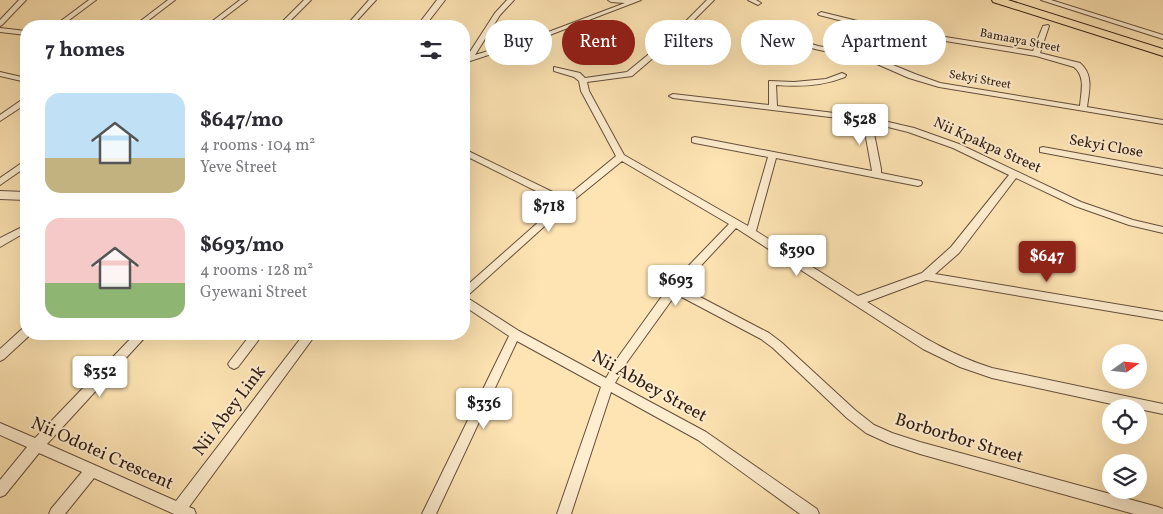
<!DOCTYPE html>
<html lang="en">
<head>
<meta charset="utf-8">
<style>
  :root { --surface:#fff; --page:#f2f2f3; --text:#2b2b33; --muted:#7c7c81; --accent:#8f2418 }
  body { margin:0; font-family:Vollkorn,serif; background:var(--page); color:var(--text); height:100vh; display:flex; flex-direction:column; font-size:19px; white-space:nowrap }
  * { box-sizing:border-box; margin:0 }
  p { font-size:16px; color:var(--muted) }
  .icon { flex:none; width:28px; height:28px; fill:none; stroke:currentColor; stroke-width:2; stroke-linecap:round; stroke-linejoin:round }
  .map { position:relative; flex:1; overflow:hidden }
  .sheet { position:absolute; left:20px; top:20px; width:450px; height:320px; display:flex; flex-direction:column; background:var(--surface); border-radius:20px; box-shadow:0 5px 20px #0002 }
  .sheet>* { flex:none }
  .guide { position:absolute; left:485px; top:20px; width:475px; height:45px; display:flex; gap:10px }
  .needle { width:32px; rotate:75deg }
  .buttons { position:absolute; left:1102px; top:344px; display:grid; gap:10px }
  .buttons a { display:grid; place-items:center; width:45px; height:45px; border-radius:50%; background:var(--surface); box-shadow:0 5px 20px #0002; font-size:25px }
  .price { position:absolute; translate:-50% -42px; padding:0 11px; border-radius:5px; background:#fff; color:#222; font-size:16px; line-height:32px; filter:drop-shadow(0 1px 2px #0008) }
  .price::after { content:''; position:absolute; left:50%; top:30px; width:15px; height:11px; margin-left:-8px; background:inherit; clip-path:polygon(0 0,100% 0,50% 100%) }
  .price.current { background:var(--accent); color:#fff }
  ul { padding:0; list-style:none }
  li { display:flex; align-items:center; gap:15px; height:125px; padding:0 25px }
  li span { display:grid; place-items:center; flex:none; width:140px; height:100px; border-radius:15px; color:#555 }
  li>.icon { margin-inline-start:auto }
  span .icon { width:60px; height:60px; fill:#fffc; stroke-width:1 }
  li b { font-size:21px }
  h2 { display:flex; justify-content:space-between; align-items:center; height:60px; padding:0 25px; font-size:21px }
  .tag { padding:0 18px; border-radius:22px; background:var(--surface); box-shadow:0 5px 20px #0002; font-size:18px; line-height:45px }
  .tag.current { background:var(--accent); color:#fff }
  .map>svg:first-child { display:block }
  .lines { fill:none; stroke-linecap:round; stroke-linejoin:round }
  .minor-casing { stroke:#644e3c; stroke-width:2 }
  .tertiary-casing { stroke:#644e3c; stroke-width:2 }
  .trunk-casing { stroke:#301c14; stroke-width:2 }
  .minor { fill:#feedce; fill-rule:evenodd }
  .tertiary { fill:#feedce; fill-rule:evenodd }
  .trunk { fill:#fee4b3; fill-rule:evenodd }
  .labels { text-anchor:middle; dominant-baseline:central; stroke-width:4; stroke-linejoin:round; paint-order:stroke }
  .far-street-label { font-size:12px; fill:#301c14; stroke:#feedce }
  .street-label { font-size:15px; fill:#301c14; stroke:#feedce }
  .near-street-label { font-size:18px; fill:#301c14; stroke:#feedce }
</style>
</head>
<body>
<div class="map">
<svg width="1163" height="514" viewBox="0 0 1163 514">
  <rect width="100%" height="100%" fill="#fee4b3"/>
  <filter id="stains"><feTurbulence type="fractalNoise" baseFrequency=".004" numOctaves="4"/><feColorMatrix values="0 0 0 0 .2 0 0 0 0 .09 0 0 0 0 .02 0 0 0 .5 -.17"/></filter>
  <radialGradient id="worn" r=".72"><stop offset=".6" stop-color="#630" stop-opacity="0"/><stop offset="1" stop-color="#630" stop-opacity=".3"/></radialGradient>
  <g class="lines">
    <defs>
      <g id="minor">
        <path d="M19,0H26L2,25L0,26V20Z"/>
        <path d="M89,0H96L61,26H54Z"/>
        <path d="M168,0H175L141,26H134Z"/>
        <path d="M240,0H247L213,26H206Z"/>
        <path d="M304,0H311L285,26H278Z"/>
        <path d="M369,0H376L352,26H346Z"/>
        <path d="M507,0H514L500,15L475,55L543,34L625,3L611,2L608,0H641L547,36L464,63V59L466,58L495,13Z"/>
        <path d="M707,0H714L678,36L724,50V54H718L674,40L632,76L587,82L589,91L624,155L748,226L768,157L695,143L692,142V138L695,137L872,171L863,121L673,98L669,96L673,94L769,105V81L794,82L826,79L842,73L846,75L845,77C822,86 800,87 776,85L777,106L867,117L914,128L959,144L1081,202L1133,220L1163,227V233L1129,225L1075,206L1016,178L959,253L935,274L1163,312V320L926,280L867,302C909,328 944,353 992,368L1163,404V414L1139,409V408H1130L992,378L960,367L923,349L736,228L681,287L769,333L781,342L855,410L874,425L892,433L920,442L1158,507L1163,509V514H1134L920,454L890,444L866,433L847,418L773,348L761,339L676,294L627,362L615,383L706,432L817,509L819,514H800L698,440L611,392L571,514H557L601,387L517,341L436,514H422L509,336L464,306V288L560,203L464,155V149L565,198L616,156L581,91L579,81L574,77L554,71V67L580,73L585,78L627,72L671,36ZM872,123L908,132L953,148L1009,175L951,247L922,273L858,296L756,231L776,158L918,186L921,185L922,183L921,181L881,173V169ZM622,161L729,224L670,285L619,356L606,378L519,331L466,297L569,204Z"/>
        <path d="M748,0H756L761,3L758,5Z"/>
        <path d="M1041,0H1051L1163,35V39Z"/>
        <path d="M821,12L882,27L1033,51L1043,26L1048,25L1049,26L1040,53L1080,63C1094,75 1089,91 1087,107L1163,120V124L939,87L909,78L870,61L815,49L766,33L769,31L818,46L869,56L878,30L819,15L818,14ZM885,31L1036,56L1074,67C1086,77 1081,92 1080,106L940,83L915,74L876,58Z"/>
        <path d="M0,28L26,31V35L0,32Z"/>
        <path d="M0,72L26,78V82L0,76Z"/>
        <path d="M23,99H26V104L0,121V115Z"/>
        <path d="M1043,147L1163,169V175L1040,152V148Z"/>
        <path d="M26,160V167L0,185V178Z"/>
        <path d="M26,225V232L0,247V238Z"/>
        <path d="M26,328V334H31L30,335L4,359L0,361V349L22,329Z"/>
        <path d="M135,334H148L47,444L176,501L304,334H316L189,507L194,509L196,514H174L94,478L65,514H49L51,509L82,472L39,453L5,495L0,497V480L27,447L0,435V423L35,438Z"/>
        <path d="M251,334H263L238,367L234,369L230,367L228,364L230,361Z"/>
      </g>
      <g id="tertiary">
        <path d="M437,0H445L425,26H417Z"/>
        <path d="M0,191L26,192V200L0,199Z"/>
      </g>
      <path id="trunk" d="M992,0H1008L1163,49V56L993,2Z"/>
    </defs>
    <use href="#minor" class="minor-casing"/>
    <use href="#tertiary" class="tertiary-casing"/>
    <use href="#trunk" class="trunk-casing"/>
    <use href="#minor" class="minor"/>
    <use href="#tertiary" class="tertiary"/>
    <use href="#trunk" class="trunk"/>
  </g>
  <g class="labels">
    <g class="far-street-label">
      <text transform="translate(1020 41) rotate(11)">Bamaaya Street</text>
      <text transform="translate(980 80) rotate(10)">Sekyi Street</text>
    </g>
    <g class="street-label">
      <text transform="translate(987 146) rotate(24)">Nii Kpakpa Street</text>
      <text transform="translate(1106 147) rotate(10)">Sekyi Close</text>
    </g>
    <g class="near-street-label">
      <text transform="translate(649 387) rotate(29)">Nii Abbey Street</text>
      <text transform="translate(230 411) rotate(-53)">Nii Abey Link</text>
      <text transform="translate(959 439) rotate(17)">Borborbor Street</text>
      <text transform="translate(102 454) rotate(24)">Nii Odotei Crescent</text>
    </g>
  </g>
  <rect width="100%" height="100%" filter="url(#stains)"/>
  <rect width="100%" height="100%" fill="url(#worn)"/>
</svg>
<div class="buttons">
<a><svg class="needle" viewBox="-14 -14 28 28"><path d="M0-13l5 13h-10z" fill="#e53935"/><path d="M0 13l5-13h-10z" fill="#7c7c81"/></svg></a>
<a><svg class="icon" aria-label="locate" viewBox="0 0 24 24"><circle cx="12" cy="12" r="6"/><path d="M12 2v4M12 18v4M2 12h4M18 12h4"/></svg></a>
<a><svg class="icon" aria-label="layers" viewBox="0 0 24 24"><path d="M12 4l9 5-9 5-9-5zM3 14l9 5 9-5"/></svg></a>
</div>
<b class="price" style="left:860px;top:146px">$528</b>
<b class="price" style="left:549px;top:233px">$718</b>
<b class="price" style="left:797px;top:277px">$390</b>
<b class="price current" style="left:1047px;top:283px">$647</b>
<b class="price" style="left:676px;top:307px">$693</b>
<b class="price" style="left:100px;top:398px">$352</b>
<b class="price" style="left:484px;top:430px">$336</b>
<div class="guide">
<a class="tag">Buy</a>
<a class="tag current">Rent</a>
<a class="tag">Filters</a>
<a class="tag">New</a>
<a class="tag">Apartment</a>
</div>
<section class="sheet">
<h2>7 homes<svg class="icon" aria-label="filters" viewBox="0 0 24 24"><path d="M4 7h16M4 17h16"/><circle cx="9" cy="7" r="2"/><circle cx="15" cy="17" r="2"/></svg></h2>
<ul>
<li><span style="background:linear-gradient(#bfe0f5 65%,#c2b280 0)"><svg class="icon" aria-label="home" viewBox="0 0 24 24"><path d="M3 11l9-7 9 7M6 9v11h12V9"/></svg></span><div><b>$647/mo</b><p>4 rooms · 104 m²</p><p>Yeve Street</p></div></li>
<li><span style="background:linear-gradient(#f6c9c9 65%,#8fb573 0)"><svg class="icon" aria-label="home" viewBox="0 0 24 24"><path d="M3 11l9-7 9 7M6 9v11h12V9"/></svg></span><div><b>$693/mo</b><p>4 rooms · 128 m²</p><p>Gyewani Street</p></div></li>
</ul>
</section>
</div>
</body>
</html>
